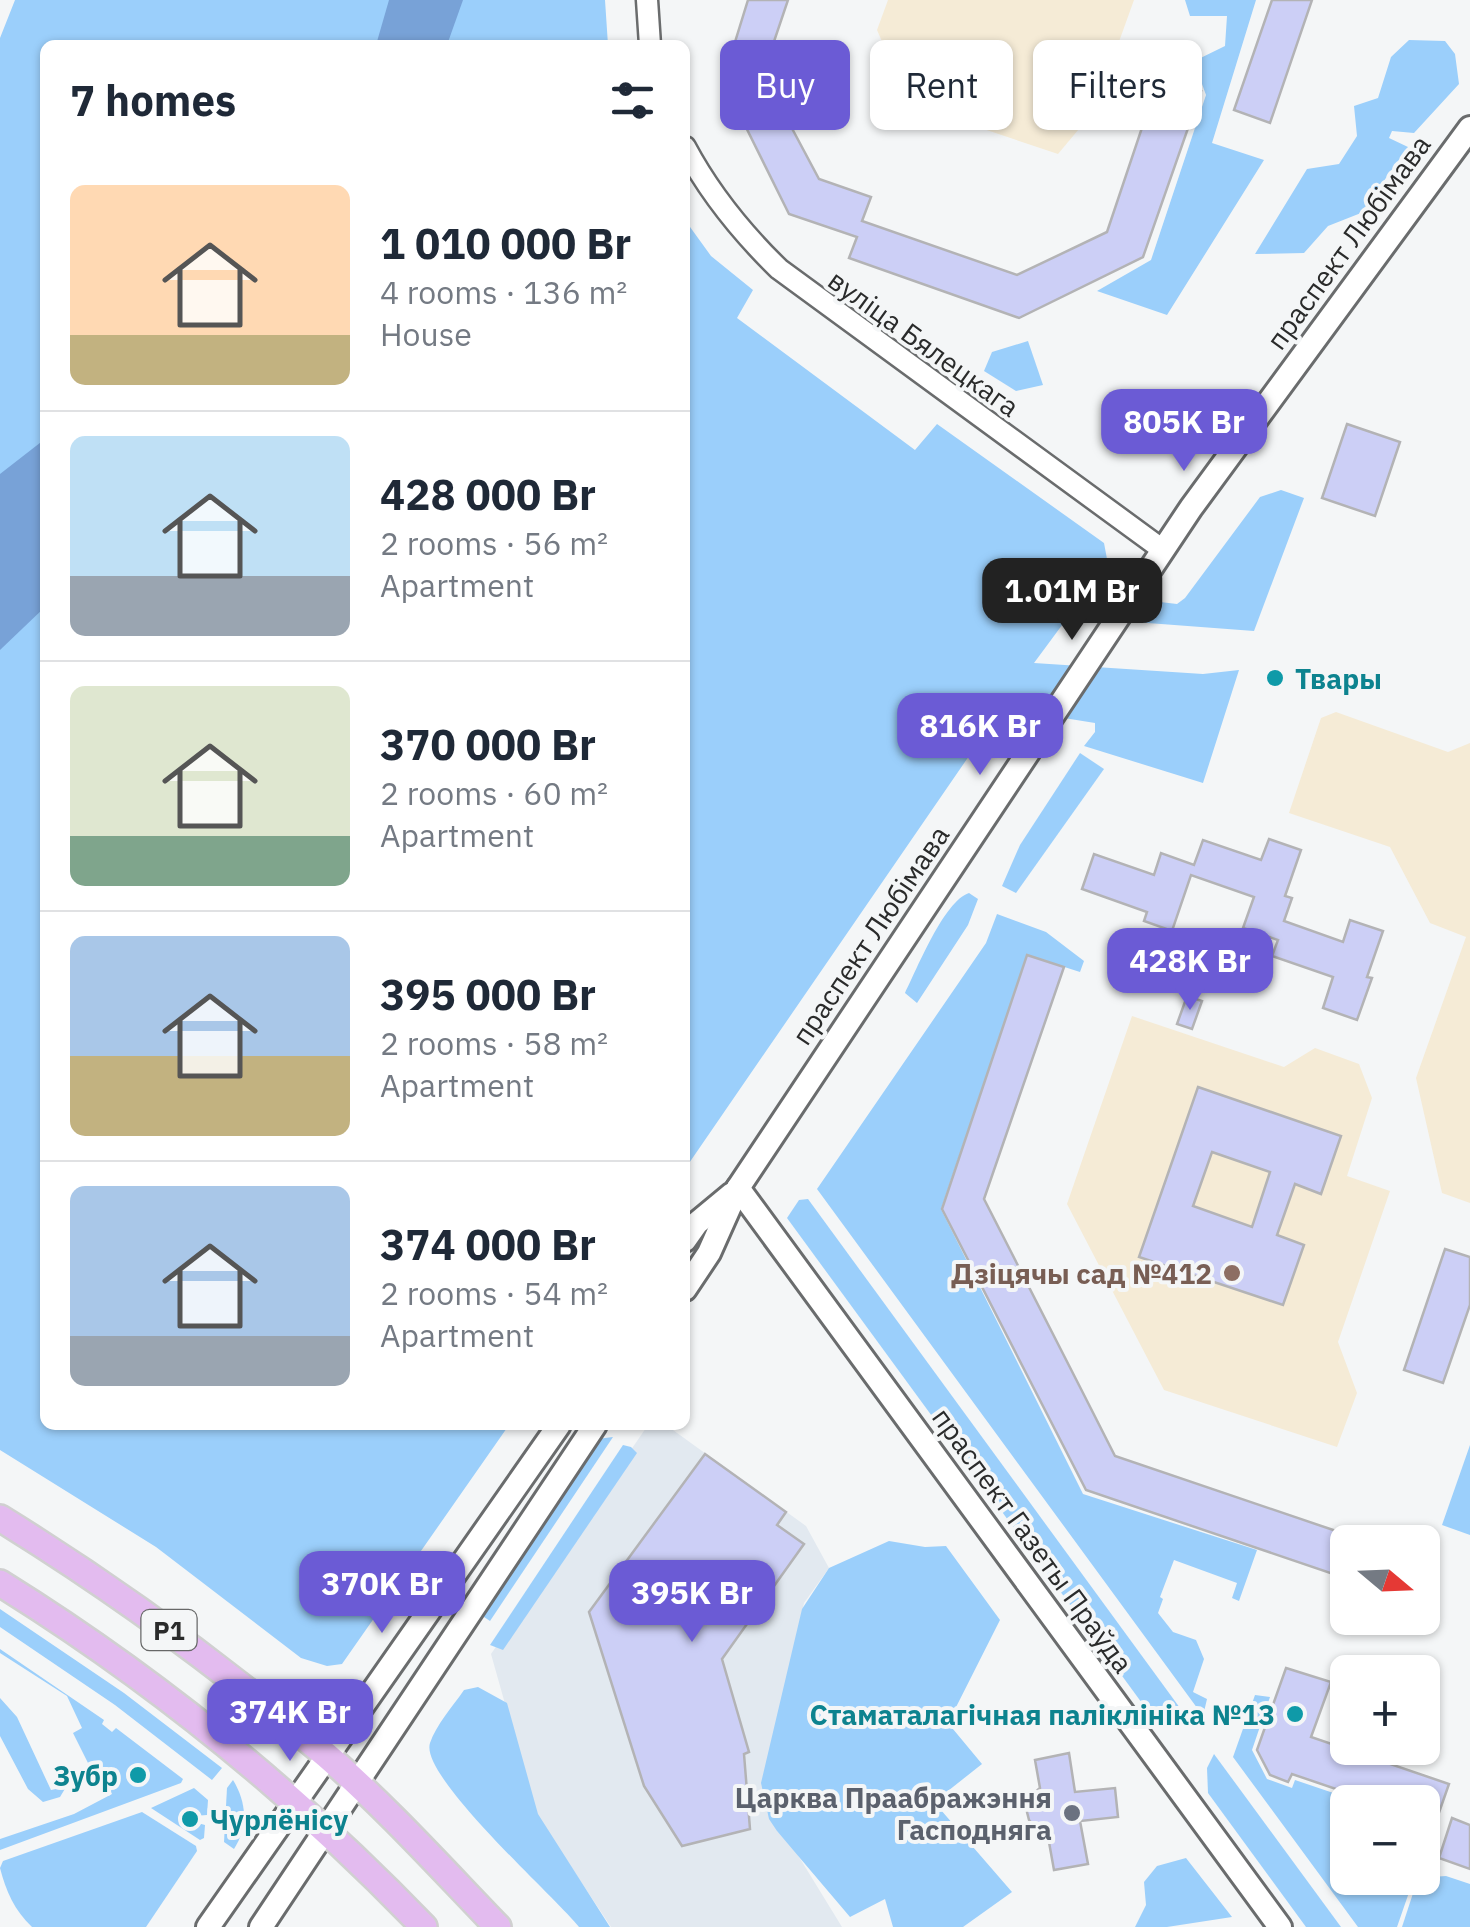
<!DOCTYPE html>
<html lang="en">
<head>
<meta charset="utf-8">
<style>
  :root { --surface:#fff; --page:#f2f2f3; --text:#1f2937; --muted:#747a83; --line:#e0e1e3; --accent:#6b5bd5 }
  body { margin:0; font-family:"IBM Plex Sans",sans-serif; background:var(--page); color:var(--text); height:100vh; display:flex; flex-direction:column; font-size:38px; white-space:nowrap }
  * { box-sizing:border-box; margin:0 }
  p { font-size:32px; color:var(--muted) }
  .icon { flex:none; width:55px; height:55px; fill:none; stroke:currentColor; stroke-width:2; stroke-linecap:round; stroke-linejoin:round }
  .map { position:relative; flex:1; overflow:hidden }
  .panel { position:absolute; left:40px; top:40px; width:650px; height:1390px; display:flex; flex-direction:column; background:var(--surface); border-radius:15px; box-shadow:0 2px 8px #0004 }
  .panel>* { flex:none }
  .banner { position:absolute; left:720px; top:40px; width:600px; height:90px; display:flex; gap:20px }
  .needle { width:65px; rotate:109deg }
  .tools { position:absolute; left:1330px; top:1525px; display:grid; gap:20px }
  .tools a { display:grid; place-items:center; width:110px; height:110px; border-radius:15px; background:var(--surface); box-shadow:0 2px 8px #0004; font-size:50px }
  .price { position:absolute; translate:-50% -85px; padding:0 22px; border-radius:20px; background:var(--accent); color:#fff; font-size:32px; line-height:65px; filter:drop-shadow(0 2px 5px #0008) }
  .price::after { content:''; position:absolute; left:50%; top:60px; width:30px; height:22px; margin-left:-15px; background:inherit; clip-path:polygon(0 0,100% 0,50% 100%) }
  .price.current { background:#222; color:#fff }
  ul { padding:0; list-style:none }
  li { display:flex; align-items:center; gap:30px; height:250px; padding:0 30px }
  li+li { border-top:2px solid var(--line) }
  li span { display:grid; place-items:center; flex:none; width:280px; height:200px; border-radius:15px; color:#555 }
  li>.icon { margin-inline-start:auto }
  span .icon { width:120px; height:120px; fill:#fffc; stroke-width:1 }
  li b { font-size:42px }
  h2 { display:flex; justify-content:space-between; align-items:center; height:120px; padding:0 30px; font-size:42px }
  .chip { padding:0 35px; border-radius:15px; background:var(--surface); box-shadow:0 2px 8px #0004; font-size:35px; line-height:90px }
  .chip.current { background:var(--accent); color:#fff }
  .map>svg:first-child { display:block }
  .built { fill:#e2e9f0 }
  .education { fill:#f5ebd6 }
  .green { fill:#9bcffb }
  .water { fill:#78a2d7 }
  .building { fill:#cccff6; stroke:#b3b3b5; stroke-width:2.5; fill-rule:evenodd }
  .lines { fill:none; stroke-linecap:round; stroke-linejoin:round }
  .tertiary-casing { stroke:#6a6c6d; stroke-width:25 }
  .secondary-casing { stroke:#6a6c6d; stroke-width:28 }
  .primary-casing { stroke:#d0d0d0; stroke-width:30 }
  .tertiary { stroke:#fff; stroke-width:20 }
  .secondary { stroke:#fff; stroke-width:22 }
  .primary { stroke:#e3bbef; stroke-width:25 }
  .culture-dot { fill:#0f9aa8; stroke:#f4f6f7; stroke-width:4 }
  .education-dot { fill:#8d6e63; stroke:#f4f6f7; stroke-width:4 }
  .worship-dot { fill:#6b7280; stroke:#f4f6f7; stroke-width:4 }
  .labels { text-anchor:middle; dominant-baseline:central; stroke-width:8; stroke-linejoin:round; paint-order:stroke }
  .shield { fill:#f4f6f7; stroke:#676868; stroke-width:2.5 }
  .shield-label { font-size:25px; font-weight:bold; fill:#2a2b2b }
  .street-label { font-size:28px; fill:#2a2b2b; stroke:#f4f6f7 }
  .culture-label { font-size:28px; font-weight:bold; fill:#0d838f; stroke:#f4f6f7; text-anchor:start }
  .education-label { font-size:28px; font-weight:bold; fill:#785e54; stroke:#f4f6f7; text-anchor:end }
  .worship-label { font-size:28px; font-weight:bold; fill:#5b616d; stroke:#f4f6f7; text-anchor:end }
</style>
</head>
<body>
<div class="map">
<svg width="1470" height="1927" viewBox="0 0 1470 1927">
  <rect width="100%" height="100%" fill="#f4f6f7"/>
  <path class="built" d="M648,1425H666L806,1526L829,1568L804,1603L791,1660L777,1831L796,1852L842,1927H611L536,1814L491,1654Z"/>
  <g class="education">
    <path d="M888,0H1134L1094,111L1058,154L909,104L877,30Z"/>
    <path d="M1336,712L1448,752L1470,743V1203L1442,1193L1416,1078L1466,937L1430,923L1390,847L1289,813L1321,718Z"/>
    <path d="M1132,1016L1284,1067L1315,1048L1359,1064L1372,1098L1347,1176L1390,1191L1338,1342L1357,1393L1337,1447L1164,1390L1067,1204Z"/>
  </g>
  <g class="green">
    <path d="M15,0H605L608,45H45V1425H509L342,1664L327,1666L301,1658L156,1547L0,1450V38Z"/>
    <path d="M1185,0H1256L1212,143L1264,160L1167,315L1097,291L1151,260L1206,95L1202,84L1174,71L1225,46L1227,16H1190Z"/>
    <path d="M1409,40L1445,41L1455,54L1459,84L1414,133L1392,131L1389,138L1408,147L1361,213L1328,226L1304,253L1255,254L1307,169L1339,164L1357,136L1354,106L1378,98L1391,57Z"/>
    <path d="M685,220L711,256L753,290L737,318L915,450L937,424L1104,543L1107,559L1094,579L1101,595L1177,604L1185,598L1260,497L1281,490L1304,498L1254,631L1068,617L1034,663L1203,674L1239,670L1203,783L1084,746L1095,732V723L1002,708L685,1169Z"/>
    <path d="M1028,341L1043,385L1016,391L984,371L992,352Z"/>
    <path d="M1080,753L1104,769L1016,893L1002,886L1020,845Z"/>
    <path d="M969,893L978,899L968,925L917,1003L905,993C917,969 944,901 969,893Z"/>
    <path d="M997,914L1046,932L1084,961L1080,972L1027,955L941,1209L1083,1494L1257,1550L1239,1601L1232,1598L1237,1583L1174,1560L1160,1597L1163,1599L1158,1613L1173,1632L1196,1640L1204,1659L1193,1692L1207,1699L1203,1716L817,1189L986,943Z"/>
    <path d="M808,1199L1180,1708L1158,1725L787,1218L799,1200Z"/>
    <path d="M613,1437L490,1621L481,1615L597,1439Z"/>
    <path d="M623,1445L631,1447L637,1453L503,1650L490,1645Z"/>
    <path d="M1470,1445V1535L1442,1525Z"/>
    <path d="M889,1541L925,1547L946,1546L1000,1620L948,1723L982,1764L934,1802L1012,1892L963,1927H893L885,1899L850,1917L777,1831L769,1819L761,1783L802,1609L829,1568Z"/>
    <path d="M0,1609L124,1693L222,1768L212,1780L115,1705L0,1627Z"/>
    <path d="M0,1649L104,1720L102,1724L112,1732L116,1728L183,1779L181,1783L0,1850V1839L74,1814L112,1794L101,1769L93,1773L73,1733L82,1728L67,1696L0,1653Z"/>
    <path d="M478,1687L507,1703L538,1814L610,1927H579C554,1896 419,1776 430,1743C436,1725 453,1706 464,1690Z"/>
    <path d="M1255,1695L1270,1697L1252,1750L1267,1779L1292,1788L1295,1780L1360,1802H1348V1878H1414L1397,1927H1358L1233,1757Z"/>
    <path d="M0,1698L17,1717L51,1790L66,1787L60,1797L43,1802L28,1789L0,1736Z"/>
    <path d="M1214,1754L1341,1927H1306L1208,1793L1207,1768Z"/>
    <path d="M233,1780C247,1803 248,1827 234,1849L224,1842L227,1788Z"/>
    <path d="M194,1788L208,1800L207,1815L194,1816V1822L205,1825L204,1838L200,1840L151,1808Z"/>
    <path d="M142,1812L196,1846L197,1851L146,1927H32C14,1910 6,1891 0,1868L3,1861Z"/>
    <path d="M1186,1858L1232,1917L1167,1927H1135L1146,1905L1144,1882L1157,1866Z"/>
    <path d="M1446,1876L1470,1884V1927H1402L1418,1878Z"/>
  </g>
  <g class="water">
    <path d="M389,0H463L447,45H376Z"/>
    <path d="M45,439V607L0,650V474Z"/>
  </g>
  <g class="building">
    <path d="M748,0H788L763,74L819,179L871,197L862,221L1017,275L1107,232L1159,77L1201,91L1143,257L1019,318L849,258L857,237L789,214L723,81Z"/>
    <path d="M1272,0H1312L1270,123L1234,110Z"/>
    <path d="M1347,424L1400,442L1375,516L1322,498Z"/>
    <path d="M1269,839L1301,850L1285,896L1292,898L1284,921L1343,942L1350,920L1383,931L1367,977L1372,978L1357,1020L1323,1008L1333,977L1272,956L1278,940L1243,928L1254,897L1191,875L1172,931L1144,921L1147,912L1082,889L1094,854L1154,875L1161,853L1194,865L1203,840L1261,860Z"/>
    <path d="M1027,955L1064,967L984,1199L1082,1391L1115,1456L1348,1535V1579L1086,1490L942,1209Z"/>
    <path d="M1187,996L1202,1001L1192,1029L1177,1024Z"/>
    <path d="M1198,1087L1341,1136L1321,1194L1295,1184L1277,1235L1304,1245L1283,1305L1139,1257ZM1212,1152L1270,1172L1252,1227L1193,1206Z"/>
    <path d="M1445,1249L1470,1257V1305L1443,1383L1404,1370Z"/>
    <path d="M705,1454L786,1512L777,1525L804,1544L722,1659L749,1752L744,1754L750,1829L682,1846L644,1786L589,1612Z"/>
    <path d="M1286,1668L1331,1682L1311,1737L1449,1784L1435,1824L1422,1820V1802H1374L1292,1774L1288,1782L1270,1775L1257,1750Z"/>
    <path d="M1069,1753L1075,1792L1115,1788L1118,1817L1080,1821L1088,1864L1054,1870L1047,1831L1036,1828L1029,1820L1026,1808L1030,1796L1040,1788L1035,1760Z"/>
    <path d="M1452,1818L1470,1825V1869L1439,1858Z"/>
  </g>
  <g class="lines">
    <defs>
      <g id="tertiary">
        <path d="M647,0L650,45"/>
        <path d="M685,147C710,194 741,232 779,269L1163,550"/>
      </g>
      <g id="secondary">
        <path d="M738,1188L1280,1927"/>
        <path d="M685,1240L697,1223L732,1194"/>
        <path d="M685,1289L709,1253L738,1188L1191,508L1470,128"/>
        <path d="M208,1927L559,1425"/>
        <path d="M261,1927L595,1425"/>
      </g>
      <g id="primary">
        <path d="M0,1518C115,1589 223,1668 326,1755C387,1808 442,1869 498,1927"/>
        <path d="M0,1583C156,1680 297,1795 424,1927"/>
      </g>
    </defs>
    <use href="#tertiary" class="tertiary-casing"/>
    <use href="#secondary" class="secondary-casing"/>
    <use href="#primary" class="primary-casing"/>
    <use href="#tertiary" class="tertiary"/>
    <use href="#secondary" class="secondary"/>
    <use href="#primary" class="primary"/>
  </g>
  <g class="culture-dot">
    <circle cx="1275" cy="678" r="10"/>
    <circle cx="1295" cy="1714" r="10"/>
    <circle cx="138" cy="1775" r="10"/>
    <circle cx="190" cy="1819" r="10"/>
  </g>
  <circle class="education-dot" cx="1232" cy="1273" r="10"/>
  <circle class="worship-dot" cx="1072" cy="1813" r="10"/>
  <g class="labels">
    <rect class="shield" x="141.5" y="1610" width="55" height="40" rx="8"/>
    <g class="shield-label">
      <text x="169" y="1630">Р1</text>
    </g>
    <g class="street-label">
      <text transform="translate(1348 242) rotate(-54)">праспект Любімава</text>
      <text transform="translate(924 343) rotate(36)">вуліца Бялецкага</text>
      <text transform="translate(870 935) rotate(-56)">праспект Любімава</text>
      <text transform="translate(1033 1540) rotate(54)">праспект Газеты Праўда</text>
    </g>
    <g class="culture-label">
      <text x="1295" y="678">Твары</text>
      <text x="1275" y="1714" text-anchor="end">Стаматалагічная паліклініка №13</text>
      <text x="118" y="1775" text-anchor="end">Зубр</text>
      <text x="210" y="1819">Чурлёнісу</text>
    </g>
    <g class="education-label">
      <text x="1212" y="1273">Дзіцячы сад №412</text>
    </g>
    <g class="worship-label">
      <text x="1052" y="1797">Царква Праабражэння<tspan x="1052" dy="32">Гасподняга</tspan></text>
    </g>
  </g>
</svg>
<div class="tools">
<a><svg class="needle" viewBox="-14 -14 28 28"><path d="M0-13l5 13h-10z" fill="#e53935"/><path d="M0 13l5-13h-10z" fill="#747a83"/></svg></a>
<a>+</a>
<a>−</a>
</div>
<b class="price" style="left:1184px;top:474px">805K Br</b>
<b class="price current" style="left:1072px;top:643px">1.01M Br</b>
<b class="price" style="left:980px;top:778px">816K Br</b>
<b class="price" style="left:1190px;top:1013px">428K Br</b>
<b class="price" style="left:382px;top:1636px">370K Br</b>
<b class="price" style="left:692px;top:1645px">395K Br</b>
<b class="price" style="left:290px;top:1764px">374K Br</b>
<div class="banner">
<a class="chip current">Buy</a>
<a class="chip">Rent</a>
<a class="chip">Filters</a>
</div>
<section class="panel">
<h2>7 homes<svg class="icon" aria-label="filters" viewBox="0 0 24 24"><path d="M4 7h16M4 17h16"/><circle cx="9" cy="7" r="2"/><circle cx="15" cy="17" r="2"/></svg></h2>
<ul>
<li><span style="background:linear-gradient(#ffd9b3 75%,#c2b280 0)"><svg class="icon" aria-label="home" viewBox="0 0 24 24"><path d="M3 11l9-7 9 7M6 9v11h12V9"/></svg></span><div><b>1 010 000 Br</b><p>4 rooms · 136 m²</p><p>House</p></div></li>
<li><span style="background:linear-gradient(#bfe0f5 70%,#9aa5b1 0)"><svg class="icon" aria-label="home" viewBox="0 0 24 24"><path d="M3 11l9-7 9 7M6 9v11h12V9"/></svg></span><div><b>428 000 Br</b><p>2 rooms · 56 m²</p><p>Apartment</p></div></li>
<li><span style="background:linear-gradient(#dfe7d0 75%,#7fa58c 0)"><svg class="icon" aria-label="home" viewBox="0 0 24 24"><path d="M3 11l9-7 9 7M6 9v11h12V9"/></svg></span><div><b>370 000 Br</b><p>2 rooms · 60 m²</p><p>Apartment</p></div></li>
<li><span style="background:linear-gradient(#a9c7e8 60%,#c2b280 0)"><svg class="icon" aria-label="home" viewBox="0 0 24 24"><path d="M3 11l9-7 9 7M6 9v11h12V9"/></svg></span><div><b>395 000 Br</b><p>2 rooms · 58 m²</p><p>Apartment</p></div></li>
<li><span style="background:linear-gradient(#a9c7e8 75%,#9aa5b1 0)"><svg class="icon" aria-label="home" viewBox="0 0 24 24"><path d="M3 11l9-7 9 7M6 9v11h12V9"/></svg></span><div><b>374 000 Br</b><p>2 rooms · 54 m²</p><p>Apartment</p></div></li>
</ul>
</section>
</div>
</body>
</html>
